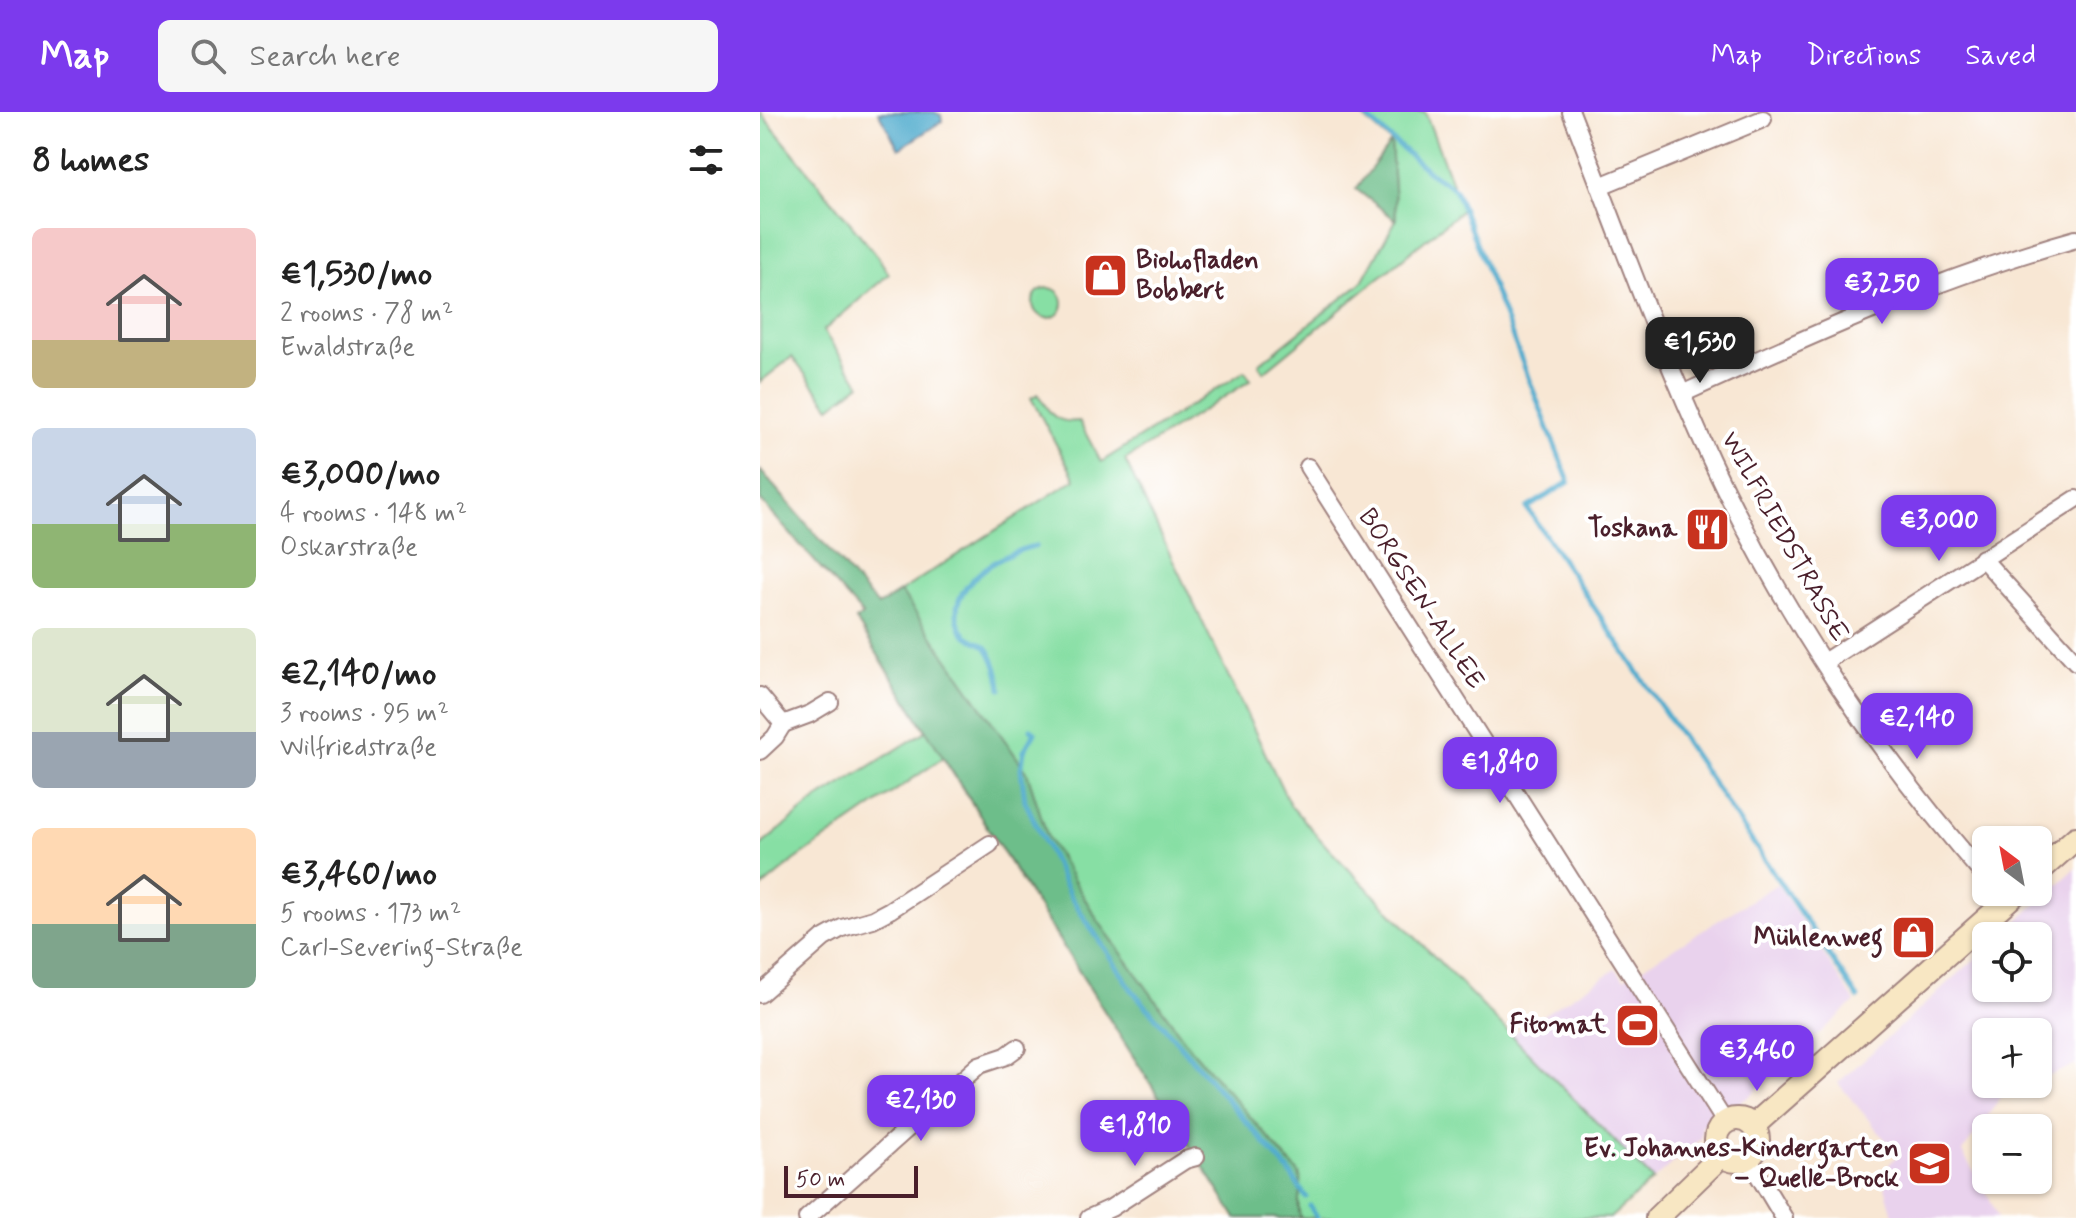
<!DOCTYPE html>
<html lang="en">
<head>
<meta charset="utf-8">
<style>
  :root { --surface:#fff; --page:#f6f6f6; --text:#222; --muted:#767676; --accent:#7c3aed }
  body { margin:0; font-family:Mynerve,sans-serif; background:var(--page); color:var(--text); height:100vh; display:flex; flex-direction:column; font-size:30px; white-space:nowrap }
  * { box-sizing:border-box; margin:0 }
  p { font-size:26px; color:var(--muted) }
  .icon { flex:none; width:44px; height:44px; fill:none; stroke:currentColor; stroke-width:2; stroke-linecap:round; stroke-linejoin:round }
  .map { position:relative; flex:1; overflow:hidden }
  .side { display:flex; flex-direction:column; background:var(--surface); width:760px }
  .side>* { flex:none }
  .needle { width:52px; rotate:328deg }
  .buttons { position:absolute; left:1212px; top:714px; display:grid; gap:16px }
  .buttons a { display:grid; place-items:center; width:80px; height:80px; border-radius:12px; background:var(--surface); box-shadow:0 2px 6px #0004; font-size:40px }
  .scale { position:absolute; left:24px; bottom:20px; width:134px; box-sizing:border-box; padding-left:8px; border:4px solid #4a1f2b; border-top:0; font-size:22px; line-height:28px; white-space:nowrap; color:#4a1f2b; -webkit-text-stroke:6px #fff; paint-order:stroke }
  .price { position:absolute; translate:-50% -68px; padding:0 18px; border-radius:16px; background:var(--accent); color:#fff; font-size:26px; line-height:52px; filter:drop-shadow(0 2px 4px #0008) }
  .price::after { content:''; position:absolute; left:50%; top:48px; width:24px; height:18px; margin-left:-12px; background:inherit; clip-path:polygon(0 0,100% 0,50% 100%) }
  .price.current { background:#222; color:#fff }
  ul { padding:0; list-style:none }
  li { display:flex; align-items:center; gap:24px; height:200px; padding:0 32px }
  li span { display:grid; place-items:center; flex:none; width:224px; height:160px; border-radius:12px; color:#555 }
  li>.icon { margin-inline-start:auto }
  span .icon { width:96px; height:96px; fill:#fffc; stroke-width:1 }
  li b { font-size:34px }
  h2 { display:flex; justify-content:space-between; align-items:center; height:96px; padding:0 32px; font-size:34px }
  header { display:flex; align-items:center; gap:48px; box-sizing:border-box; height:112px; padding:0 40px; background:var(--accent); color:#fff }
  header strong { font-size:38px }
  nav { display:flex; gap:44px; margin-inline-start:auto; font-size:28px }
  .search { width:560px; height:72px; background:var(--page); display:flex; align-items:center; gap:20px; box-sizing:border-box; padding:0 28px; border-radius:12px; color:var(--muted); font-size:30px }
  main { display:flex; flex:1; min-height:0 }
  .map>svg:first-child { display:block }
  .built { fill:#e9d2ed }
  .green { fill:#87dfa4; stroke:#687f68; stroke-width:2 }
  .forest { fill:#6dbe8a; stroke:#5c6e5a; stroke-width:2 }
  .water { fill:#4fabcd; stroke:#4c657c; stroke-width:2 }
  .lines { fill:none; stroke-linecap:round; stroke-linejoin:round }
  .stream { stroke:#4fabcd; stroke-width:5 }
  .street-casing { stroke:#a18380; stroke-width:20 }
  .secondary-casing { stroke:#a18380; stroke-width:26 }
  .street { stroke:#fff; stroke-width:16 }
  .secondary { stroke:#f8e7c3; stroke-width:22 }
  .labels { text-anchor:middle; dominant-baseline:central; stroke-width:8; stroke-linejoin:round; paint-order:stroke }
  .poi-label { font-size:26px; font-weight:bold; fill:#4a1f2b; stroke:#fff; text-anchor:end }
  .street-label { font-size:26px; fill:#4a1f2b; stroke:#fff }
</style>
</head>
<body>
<header>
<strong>Map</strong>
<div class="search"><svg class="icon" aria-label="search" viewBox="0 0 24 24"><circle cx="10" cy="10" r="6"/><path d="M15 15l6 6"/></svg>Search here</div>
<nav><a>Map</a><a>Directions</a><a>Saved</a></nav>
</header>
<main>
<section class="side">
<h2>8 homes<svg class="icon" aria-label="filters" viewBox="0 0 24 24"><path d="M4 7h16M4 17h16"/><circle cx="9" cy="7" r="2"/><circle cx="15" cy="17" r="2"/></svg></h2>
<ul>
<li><span style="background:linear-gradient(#f6c9c9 70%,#c2b280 0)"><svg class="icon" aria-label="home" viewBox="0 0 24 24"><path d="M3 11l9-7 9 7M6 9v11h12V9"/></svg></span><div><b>€1,530/mo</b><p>2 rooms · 78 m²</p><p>Ewaldstraße</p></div></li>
<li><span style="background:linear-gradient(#c9d6e8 60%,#8fb573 0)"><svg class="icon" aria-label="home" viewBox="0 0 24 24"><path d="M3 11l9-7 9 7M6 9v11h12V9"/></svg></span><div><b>€3,000/mo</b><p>4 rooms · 148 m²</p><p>Oskarstraße</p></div></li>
<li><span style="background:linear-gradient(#dfe7d0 65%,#9aa5b1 0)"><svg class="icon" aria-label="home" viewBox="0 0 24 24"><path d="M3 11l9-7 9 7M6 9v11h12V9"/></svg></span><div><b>€2,140/mo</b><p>3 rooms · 95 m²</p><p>Wilfriedstraße</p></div></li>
<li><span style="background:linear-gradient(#ffd9b3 60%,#7fa58c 0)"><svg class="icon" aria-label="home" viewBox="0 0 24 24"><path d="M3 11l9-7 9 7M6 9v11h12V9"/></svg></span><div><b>€3,460/mo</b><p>5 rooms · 173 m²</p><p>Carl-Severing-Straße</p></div></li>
</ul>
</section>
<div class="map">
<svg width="1316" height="1106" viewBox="0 0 1316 1106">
  <rect width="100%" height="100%" fill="#fff"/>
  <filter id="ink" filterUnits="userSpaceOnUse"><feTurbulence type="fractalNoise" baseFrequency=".0125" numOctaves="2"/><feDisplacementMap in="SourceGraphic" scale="16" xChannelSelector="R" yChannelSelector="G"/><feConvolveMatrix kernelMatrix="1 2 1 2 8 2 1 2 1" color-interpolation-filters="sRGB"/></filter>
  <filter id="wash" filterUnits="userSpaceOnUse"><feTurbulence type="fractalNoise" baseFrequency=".006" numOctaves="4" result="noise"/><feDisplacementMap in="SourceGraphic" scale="32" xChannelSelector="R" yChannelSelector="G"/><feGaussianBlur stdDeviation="1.8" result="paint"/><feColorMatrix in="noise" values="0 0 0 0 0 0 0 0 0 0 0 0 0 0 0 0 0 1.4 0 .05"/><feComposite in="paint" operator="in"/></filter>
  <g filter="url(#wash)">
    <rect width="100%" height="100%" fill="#f8e7d4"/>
    <g class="built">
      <path d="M1316,756V952L1278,969V920H1226V972H1272L1241,985L1202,1040L1229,1085L1238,1106H1134L1121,1061L1138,1043L1078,971L1226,837V876H1278V824H1241Z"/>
      <path d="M1017,772L1095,890L987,986L977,992L964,994L951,1002L942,1014L940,1027L893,1068L751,923L856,857L864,867Z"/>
    </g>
    <g class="green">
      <path d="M0,0L118,145L129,162L63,219L100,272L70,295L32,245L0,270Z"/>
      <path d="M597,0H665L702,98L504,260L499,252L601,171L636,108L631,30Z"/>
      <circle cx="288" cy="191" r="15"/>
      <path d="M485,259L491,268L365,348L530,693L568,736L893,1068L850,1106H476L183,646L35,748L0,777V734L56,688L166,619L96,508L315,367L271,286L278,282C289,301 295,312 319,309L341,350Z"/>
    </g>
    <g class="forest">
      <path d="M631,30L636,108L596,77Z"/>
      <path d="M0,358L118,494L141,480L267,660L288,726L339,810L431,937L539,1061C545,1076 534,1090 541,1106H476L96,508L103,503L0,388Z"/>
    </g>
    <path class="water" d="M118,0H174L181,3L182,9L139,37Z"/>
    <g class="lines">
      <g class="stream">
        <path d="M600,0L669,60L695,77L809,370L767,396L1098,886"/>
        <path d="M241,577C240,565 234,544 226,535C218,528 207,528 201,517C180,476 244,439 276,434"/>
        <path d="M271,617L275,620L264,639L261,657L265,689L310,784L372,878L528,1058L546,1085"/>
        <path d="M550,1094L557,1106"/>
      </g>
    </g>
  </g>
  <g filter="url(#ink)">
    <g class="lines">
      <defs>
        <g id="street">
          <path d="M811,0C857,117 898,233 951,348C1021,498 1116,641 1226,766"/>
          <path d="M840,74L1003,7"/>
          <path d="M922,282C1051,223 1179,165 1316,127"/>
          <path d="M548,355L965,1010"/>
          <path d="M1222,446L1316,550"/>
          <path d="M1064,550L1316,387"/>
          <path d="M0,584L23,612L50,602L70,590"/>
          <path d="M0,639L15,625L23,612"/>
          <path d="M0,882L64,826L82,816L113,807L130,798L230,732"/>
          <path d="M988,1046L1024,1106"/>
          <path d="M47,1106L219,953L246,944L257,936"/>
          <path d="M329,1106L351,1096L425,1048L436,1045"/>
        </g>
        <g id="secondary">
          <path d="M1278,760L1316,726"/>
          <circle cx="977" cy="1028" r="21"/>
          <path d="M993,1014L1257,780"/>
          <path d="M897,1106L962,1043"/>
        </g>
      </defs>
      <use href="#street" class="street-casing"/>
      <use href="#secondary" class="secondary-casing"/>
      <use href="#street" class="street"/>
      <use href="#secondary" class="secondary"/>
    </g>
  </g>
  <defs>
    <symbol id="shop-square" viewBox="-11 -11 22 22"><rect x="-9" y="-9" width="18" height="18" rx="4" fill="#c8321e" stroke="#fff"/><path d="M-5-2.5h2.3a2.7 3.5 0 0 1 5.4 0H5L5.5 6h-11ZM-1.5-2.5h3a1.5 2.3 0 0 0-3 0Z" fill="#fff"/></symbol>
    <symbol id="restaurant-square" viewBox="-11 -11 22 22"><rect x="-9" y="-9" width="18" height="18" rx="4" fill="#c8321e" stroke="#fff"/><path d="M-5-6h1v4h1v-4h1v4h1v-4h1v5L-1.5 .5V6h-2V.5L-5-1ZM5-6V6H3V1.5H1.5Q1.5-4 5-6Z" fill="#fff"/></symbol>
    <symbol id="stadium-square" viewBox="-11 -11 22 22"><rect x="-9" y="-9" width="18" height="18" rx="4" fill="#c8321e" stroke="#fff"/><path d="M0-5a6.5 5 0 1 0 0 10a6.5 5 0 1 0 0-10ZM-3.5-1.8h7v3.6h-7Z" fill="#fff"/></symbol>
    <symbol id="school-square" viewBox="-11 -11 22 22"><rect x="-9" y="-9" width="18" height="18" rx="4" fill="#c8321e" stroke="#fff"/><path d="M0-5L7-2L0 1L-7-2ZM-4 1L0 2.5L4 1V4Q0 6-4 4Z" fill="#fff"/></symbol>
  </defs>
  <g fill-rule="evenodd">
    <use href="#shop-square" x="320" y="138" width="51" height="51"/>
    <use href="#restaurant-square" x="922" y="392" width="51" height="51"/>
    <use href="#shop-square" x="1128" y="800" width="51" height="51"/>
    <use href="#stadium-square" x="852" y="888" width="51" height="51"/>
    <use href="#school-square" x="1144" y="1026" width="51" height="51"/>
  </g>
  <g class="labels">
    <g class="poi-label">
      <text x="376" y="149" text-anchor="start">Biohofladen<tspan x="376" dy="30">Bobbert</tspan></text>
      <text x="917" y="417">Toskana</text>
      <text x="1123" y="826">Mühlenweg</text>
      <text x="846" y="913">Fitomat</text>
      <text x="1139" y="1037">Ev. Johannes-Kindergarten<tspan x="1139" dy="30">– Quelle-Brock</tspan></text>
    </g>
    <g class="street-label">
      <text transform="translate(1024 425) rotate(61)">WILFRIEDSTRASSE</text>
      <text transform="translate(661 487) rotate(57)">BORGSEN-ALLEE</text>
    </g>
  </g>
</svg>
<div class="buttons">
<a><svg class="needle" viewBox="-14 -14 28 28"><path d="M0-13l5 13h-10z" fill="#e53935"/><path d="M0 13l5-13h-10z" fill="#767676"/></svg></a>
<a><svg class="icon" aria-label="locate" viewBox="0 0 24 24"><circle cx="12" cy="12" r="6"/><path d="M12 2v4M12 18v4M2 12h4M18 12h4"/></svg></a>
<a>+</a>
<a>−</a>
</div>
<div class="scale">50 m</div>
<b class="price" style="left:1122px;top:214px">€3,250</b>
<b class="price current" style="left:940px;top:273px">€1,530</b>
<b class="price" style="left:1179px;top:451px">€3,000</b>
<b class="price" style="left:1157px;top:649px">€2,140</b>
<b class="price" style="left:740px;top:693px">€1,840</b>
<b class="price" style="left:997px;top:981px">€3,460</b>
<b class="price" style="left:161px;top:1031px">€2,130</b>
<b class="price" style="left:375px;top:1056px">€1,810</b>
</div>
</main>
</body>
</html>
